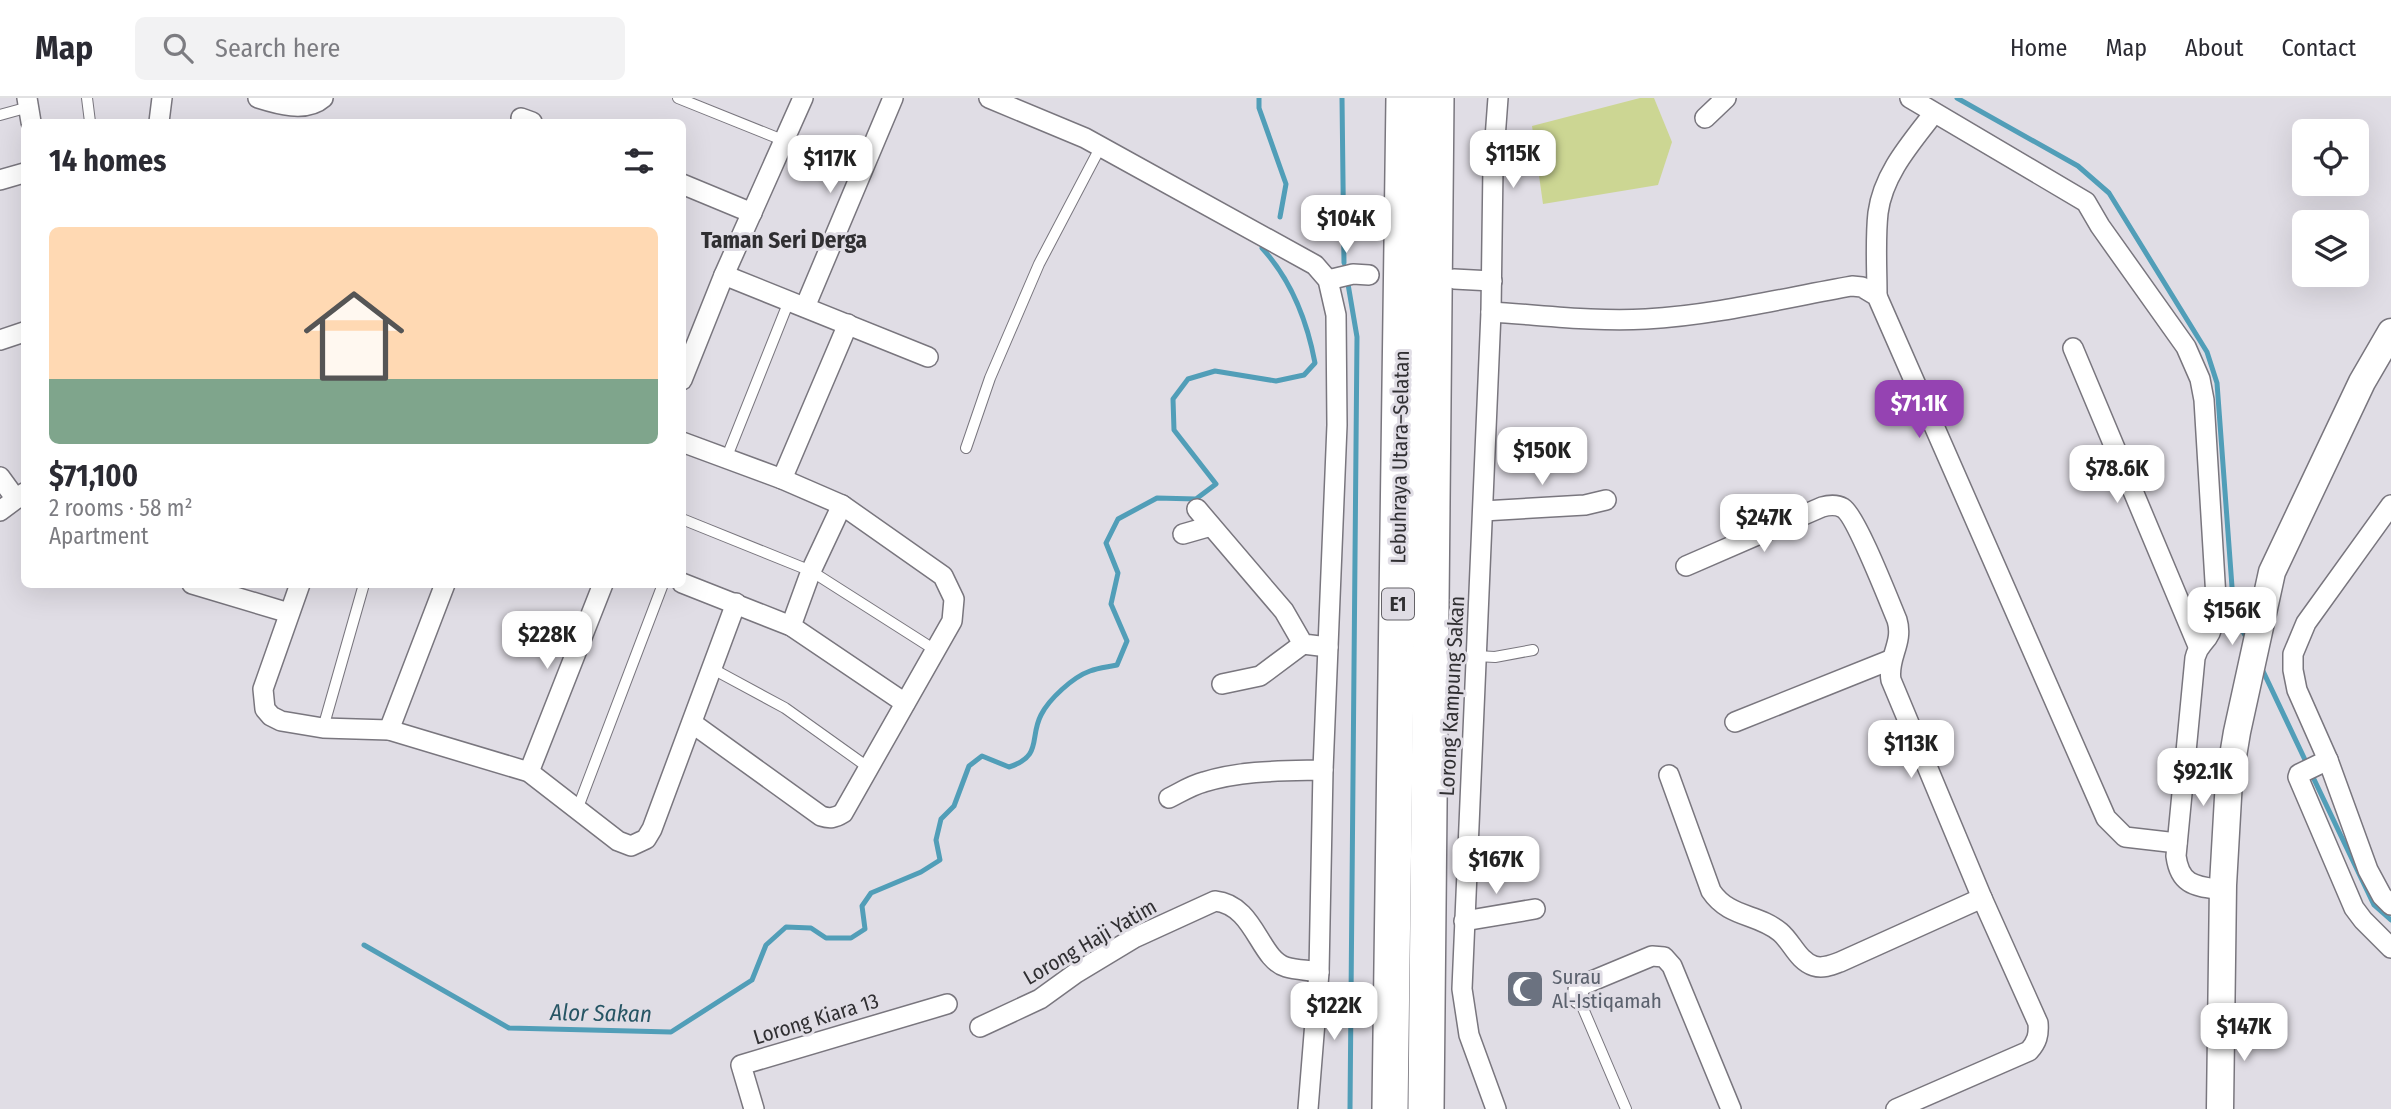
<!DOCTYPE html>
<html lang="en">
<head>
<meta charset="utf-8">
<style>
  :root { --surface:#fff; --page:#f2f2f3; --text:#2b2b33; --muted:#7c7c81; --line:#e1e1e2; --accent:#9543b2 }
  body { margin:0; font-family:"Fira Sans Condensed",sans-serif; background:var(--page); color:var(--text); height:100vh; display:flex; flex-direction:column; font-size:26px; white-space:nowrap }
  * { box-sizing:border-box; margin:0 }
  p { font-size:23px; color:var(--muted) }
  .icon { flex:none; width:38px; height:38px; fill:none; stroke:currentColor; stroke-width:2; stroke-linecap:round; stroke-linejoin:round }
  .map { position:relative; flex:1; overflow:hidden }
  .panel { position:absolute; left:21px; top:21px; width:665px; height:469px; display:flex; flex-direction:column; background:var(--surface); border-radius:10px; box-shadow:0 7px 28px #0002 }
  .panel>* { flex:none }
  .buttons { position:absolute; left:2292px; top:21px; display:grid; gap:14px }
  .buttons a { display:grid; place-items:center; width:77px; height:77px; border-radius:10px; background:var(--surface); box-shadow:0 7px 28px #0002; font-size:35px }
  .price { position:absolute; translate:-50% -60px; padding:0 16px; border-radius:14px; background:#fff; color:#222; font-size:23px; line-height:46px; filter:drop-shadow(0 2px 4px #0008) }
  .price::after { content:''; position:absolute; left:50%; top:42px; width:21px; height:16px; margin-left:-10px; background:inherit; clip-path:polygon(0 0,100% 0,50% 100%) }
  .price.current { background:var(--accent); color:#fff }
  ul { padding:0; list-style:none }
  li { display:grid; align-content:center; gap:14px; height:371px; padding:0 28px }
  li span { display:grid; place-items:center; height:217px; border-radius:10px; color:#555 }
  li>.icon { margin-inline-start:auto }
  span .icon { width:126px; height:126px; fill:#fffc; stroke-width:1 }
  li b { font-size:30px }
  h2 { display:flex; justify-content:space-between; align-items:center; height:84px; padding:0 28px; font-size:30px }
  header { display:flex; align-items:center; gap:42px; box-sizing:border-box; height:98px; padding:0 35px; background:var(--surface); border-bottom:2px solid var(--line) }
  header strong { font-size:33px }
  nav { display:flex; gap:38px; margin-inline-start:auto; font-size:24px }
  .search { width:490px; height:63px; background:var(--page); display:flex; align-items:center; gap:18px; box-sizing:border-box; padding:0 24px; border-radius:10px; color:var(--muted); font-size:26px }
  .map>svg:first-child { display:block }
  .green { fill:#ccd693 }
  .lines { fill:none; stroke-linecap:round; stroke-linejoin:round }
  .stream { stroke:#519eb8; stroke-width:5 }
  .lane-casing { stroke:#79767e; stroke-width:12 }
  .street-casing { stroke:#79767e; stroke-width:22 }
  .secondary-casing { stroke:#79767e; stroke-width:29 }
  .highway-casing { stroke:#79767e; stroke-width:38 }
  .lane { stroke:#fff; stroke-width:10 }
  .street { stroke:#fff; stroke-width:19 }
  .secondary { stroke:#fff; stroke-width:26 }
  .highway { stroke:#fff; stroke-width:35 }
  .labels { text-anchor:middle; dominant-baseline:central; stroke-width:6; stroke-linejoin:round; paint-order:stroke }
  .shield { fill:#e0dde5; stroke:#656368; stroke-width:2 }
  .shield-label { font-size:19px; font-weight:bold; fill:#302f32 }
  .street-label { font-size:21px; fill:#302f32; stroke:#e0dde5 }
  .worship-label { font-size:21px; fill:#5b616d; stroke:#e0dde5; text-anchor:start }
  .neighbourhood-label { font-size:23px; font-weight:bold; fill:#302f32; stroke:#e0dde5 }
  .water-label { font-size:23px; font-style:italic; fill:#265564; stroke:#e0dde5 }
</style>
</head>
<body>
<header>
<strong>Map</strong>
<div class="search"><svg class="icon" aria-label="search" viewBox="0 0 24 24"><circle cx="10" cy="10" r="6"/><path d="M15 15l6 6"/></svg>Search here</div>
<nav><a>Home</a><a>Map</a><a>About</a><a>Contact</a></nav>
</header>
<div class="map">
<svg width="2391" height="1011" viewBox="0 0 2391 1011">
  <rect width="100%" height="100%" fill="#e0dde5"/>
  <path class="green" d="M1640,0H1654L1672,44L1658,87L1543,106L1532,28Z"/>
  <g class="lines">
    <g class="stream">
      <path d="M1259,0V10L1286,86L1280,119"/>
      <path d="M1342,0L1344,165"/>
      <path d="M1957,0L2078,68L2109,95L2207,254L2217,285L2234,516L2248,543"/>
      <path d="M1348,186L1357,239L1350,1011"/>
      <path d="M2262,571L2307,666"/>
      <path d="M2311,675L2374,807L2391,822"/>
      <path d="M364,847L509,930L671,934L752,882L766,847L786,829L811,830L826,840H851L865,831L862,808L871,795L921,774L940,762L936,742L941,721L954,708L969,668L982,658L1009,669C1043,658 1029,640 1041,617C1049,601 1073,579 1090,573C1098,570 1108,569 1117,567L1127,543L1111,506L1118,475L1106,445L1118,421L1157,400L1196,401L1216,386L1174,332L1173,301L1188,281L1215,273L1276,283L1304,277L1315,265C1307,222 1292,183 1262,150"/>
    </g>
    <defs>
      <g id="lane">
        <path d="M87,0L90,24"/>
        <path d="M678,0L785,43"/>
        <path d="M0,17L29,9"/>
        <path d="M966,350L990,280L1039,166L1101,48"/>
        <path d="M726,361L789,203"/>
        <path d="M682,421L811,473L935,552"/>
        <path d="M1476,558L1495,559L1533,552"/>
        <path d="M711,570L785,610L869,670"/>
        <path d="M323,630L364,486"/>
        <path d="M577,712L663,486"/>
        <path d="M1579,901L1626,1011"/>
      </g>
      <g id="street">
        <path d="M27,0L31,24"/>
        <path d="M258,0C277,6 306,15 323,0"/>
        <path d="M989,0L1085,40L1315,167L1328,182L1336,217L1337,327L1323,672L1319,874L1308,1011"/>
        <path d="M1910,0L2086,104L2100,128L2186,249L2200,281L2204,302L2216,500C2215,512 2215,524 2210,535C2205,546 2198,546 2195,560L2176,758C2180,788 2196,788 2222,792"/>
        <path d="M521,20L532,24"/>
        <path d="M1705,20L1726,0"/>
        <path d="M159,24L162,0"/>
        <path d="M0,82L24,75"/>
        <path d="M682,86L752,115"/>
        <path d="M724,177L928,259"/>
        <path d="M1454,181L1492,183"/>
        <path d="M1328,182L1353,176L1369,177"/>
        <path d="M1877,198C1877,171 1875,142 1878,115C1883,76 1911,45 1934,15"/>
        <path d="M805,209L893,0"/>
        <path d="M1491,214C1542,217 1594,224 1646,221C1715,217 1784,200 1852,188L1862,189L1877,198L2106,720L2125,739L2177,745"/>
        <path d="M0,242L24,234"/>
        <path d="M2073,250L2198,548"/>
        <path d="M682,282L724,177L803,0"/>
        <path d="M682,344L782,381L842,407L943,478L954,501L952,523L843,715C835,720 830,721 821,718L692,625"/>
        <path d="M0,379L16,401"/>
        <path d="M782,381L848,226"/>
        <path d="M2391,407L2306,525L2293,556V572L2297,592L2328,662L2368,772L2382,798L2391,807"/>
        <path d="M1197,411L1284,513L1303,546L1328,549"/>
        <path d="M0,413L24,395"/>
        <path d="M1483,413L1585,407L1606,402"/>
        <path d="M1183,436L1211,428"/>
        <path d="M1686,468L1822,409C1829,407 1836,406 1843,410C1856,418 1889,503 1897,522C1904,545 1887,560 1891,582L1982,800L2038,925C2039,937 2037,944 2029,953L1896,1011"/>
        <path d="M682,485L791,528L905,605"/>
        <path d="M192,486L289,515"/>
        <path d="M300,486L263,591L265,611L271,618L281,623L323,630L389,632L529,674L618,743L631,748L646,741L652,731L736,505"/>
        <path d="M791,528L811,473L842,407"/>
        <path d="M1222,586L1260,578L1303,546"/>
        <path d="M1735,624L1890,562"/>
        <path d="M389,632L445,486"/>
        <path d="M2328,662L2299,676L2298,679L2354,810L2363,822L2391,850"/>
        <path d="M529,674L603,486"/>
        <path d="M1669,677L1711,793C1729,820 1757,815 1780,834C1792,844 1798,863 1814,868C1823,871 1832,867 1840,864L1982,800"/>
        <path d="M1169,700C1181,694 1192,687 1204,684C1243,672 1283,673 1323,672"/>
        <path d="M1464,823L1535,811"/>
        <path d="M1579,901L1578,892L1580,888L1652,858L1664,859L1672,868L1731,1011"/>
        <path d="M980,929L1040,901L1076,875L1134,840L1215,803C1255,807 1259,861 1286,869C1296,872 1309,872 1319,874"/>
        <path d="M754,1011L741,967L947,906"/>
        <path d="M1496,1011L1469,937L1462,891L1491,214L1493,68L1498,0"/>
      </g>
      <path id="secondary" d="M2220,1011L2223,787L2229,682L2237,634L2272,474L2362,284L2391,234"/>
      <g id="highway">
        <path d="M1390,1011L1404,0"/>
        <path d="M1426,1011L1436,0"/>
      </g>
    </defs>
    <use href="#lane" class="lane-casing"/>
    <use href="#street" class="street-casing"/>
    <use href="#secondary" class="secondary-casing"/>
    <use href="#highway" class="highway-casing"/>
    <use href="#lane" class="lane"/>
    <use href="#street" class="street"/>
    <use href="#secondary" class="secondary"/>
    <use href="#highway" class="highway"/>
  </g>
  <defs>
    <symbol id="mosque-square" viewBox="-11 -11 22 22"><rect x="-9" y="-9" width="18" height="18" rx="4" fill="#6b7280" stroke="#e0dde5"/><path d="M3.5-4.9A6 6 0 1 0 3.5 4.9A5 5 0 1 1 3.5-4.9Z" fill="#fff"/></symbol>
  </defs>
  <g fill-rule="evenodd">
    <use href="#mosque-square" x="1503" y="869" width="44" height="44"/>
  </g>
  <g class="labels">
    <rect class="shield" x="1382" y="490.5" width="32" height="31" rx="5"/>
    <g class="shield-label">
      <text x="1398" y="506">E1</text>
    </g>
    <g class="street-label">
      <text transform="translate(1400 359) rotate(-89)">Lebuhraya Utara–Selatan</text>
      <text transform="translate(1452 598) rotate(-87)">Lorong Kampung Sakan</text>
      <text transform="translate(1090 844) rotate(-30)">Lorong Haji Yatim</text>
      <text transform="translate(816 921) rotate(-17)">Lorong Kiara 13</text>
    </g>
    <g class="worship-label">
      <text x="1552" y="879">Surau<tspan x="1552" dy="24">Al-Istiqamah</tspan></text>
    </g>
    <g class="neighbourhood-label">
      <text x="784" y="142">Taman Seri Derga</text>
    </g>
    <g class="water-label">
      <text transform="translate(601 915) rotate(1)">Alor Sakan</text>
    </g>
  </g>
</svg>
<div class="buttons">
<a><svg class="icon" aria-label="locate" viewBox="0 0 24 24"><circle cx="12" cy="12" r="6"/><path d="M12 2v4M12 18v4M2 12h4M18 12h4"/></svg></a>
<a><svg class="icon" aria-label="layers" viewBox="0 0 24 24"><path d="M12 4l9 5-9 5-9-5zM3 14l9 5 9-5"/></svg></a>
</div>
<b class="price" style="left:1513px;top:92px">$115K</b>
<b class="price" style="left:830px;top:97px">$117K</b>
<b class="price" style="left:1346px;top:157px">$104K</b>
<b class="price current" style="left:1919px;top:342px">$71.1K</b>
<b class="price" style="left:1542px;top:389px">$150K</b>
<b class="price" style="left:2117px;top:407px">$78.6K</b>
<b class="price" style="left:1764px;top:456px">$247K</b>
<b class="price" style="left:2232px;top:549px">$156K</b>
<b class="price" style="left:547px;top:573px">$228K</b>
<b class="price" style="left:1911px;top:682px">$113K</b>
<b class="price" style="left:2203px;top:710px">$92.1K</b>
<b class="price" style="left:1496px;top:798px">$167K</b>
<b class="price" style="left:1334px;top:944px">$122K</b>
<b class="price" style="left:2244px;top:965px">$147K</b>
<section class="panel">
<h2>14 homes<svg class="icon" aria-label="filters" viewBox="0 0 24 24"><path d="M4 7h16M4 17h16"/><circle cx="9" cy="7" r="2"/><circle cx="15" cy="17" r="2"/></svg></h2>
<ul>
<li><span style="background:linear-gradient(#ffd9b3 70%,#7fa58c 0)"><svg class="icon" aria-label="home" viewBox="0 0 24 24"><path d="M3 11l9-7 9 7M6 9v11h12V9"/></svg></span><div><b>$71,100</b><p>2 rooms · 58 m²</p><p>Apartment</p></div></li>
</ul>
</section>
</div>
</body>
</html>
